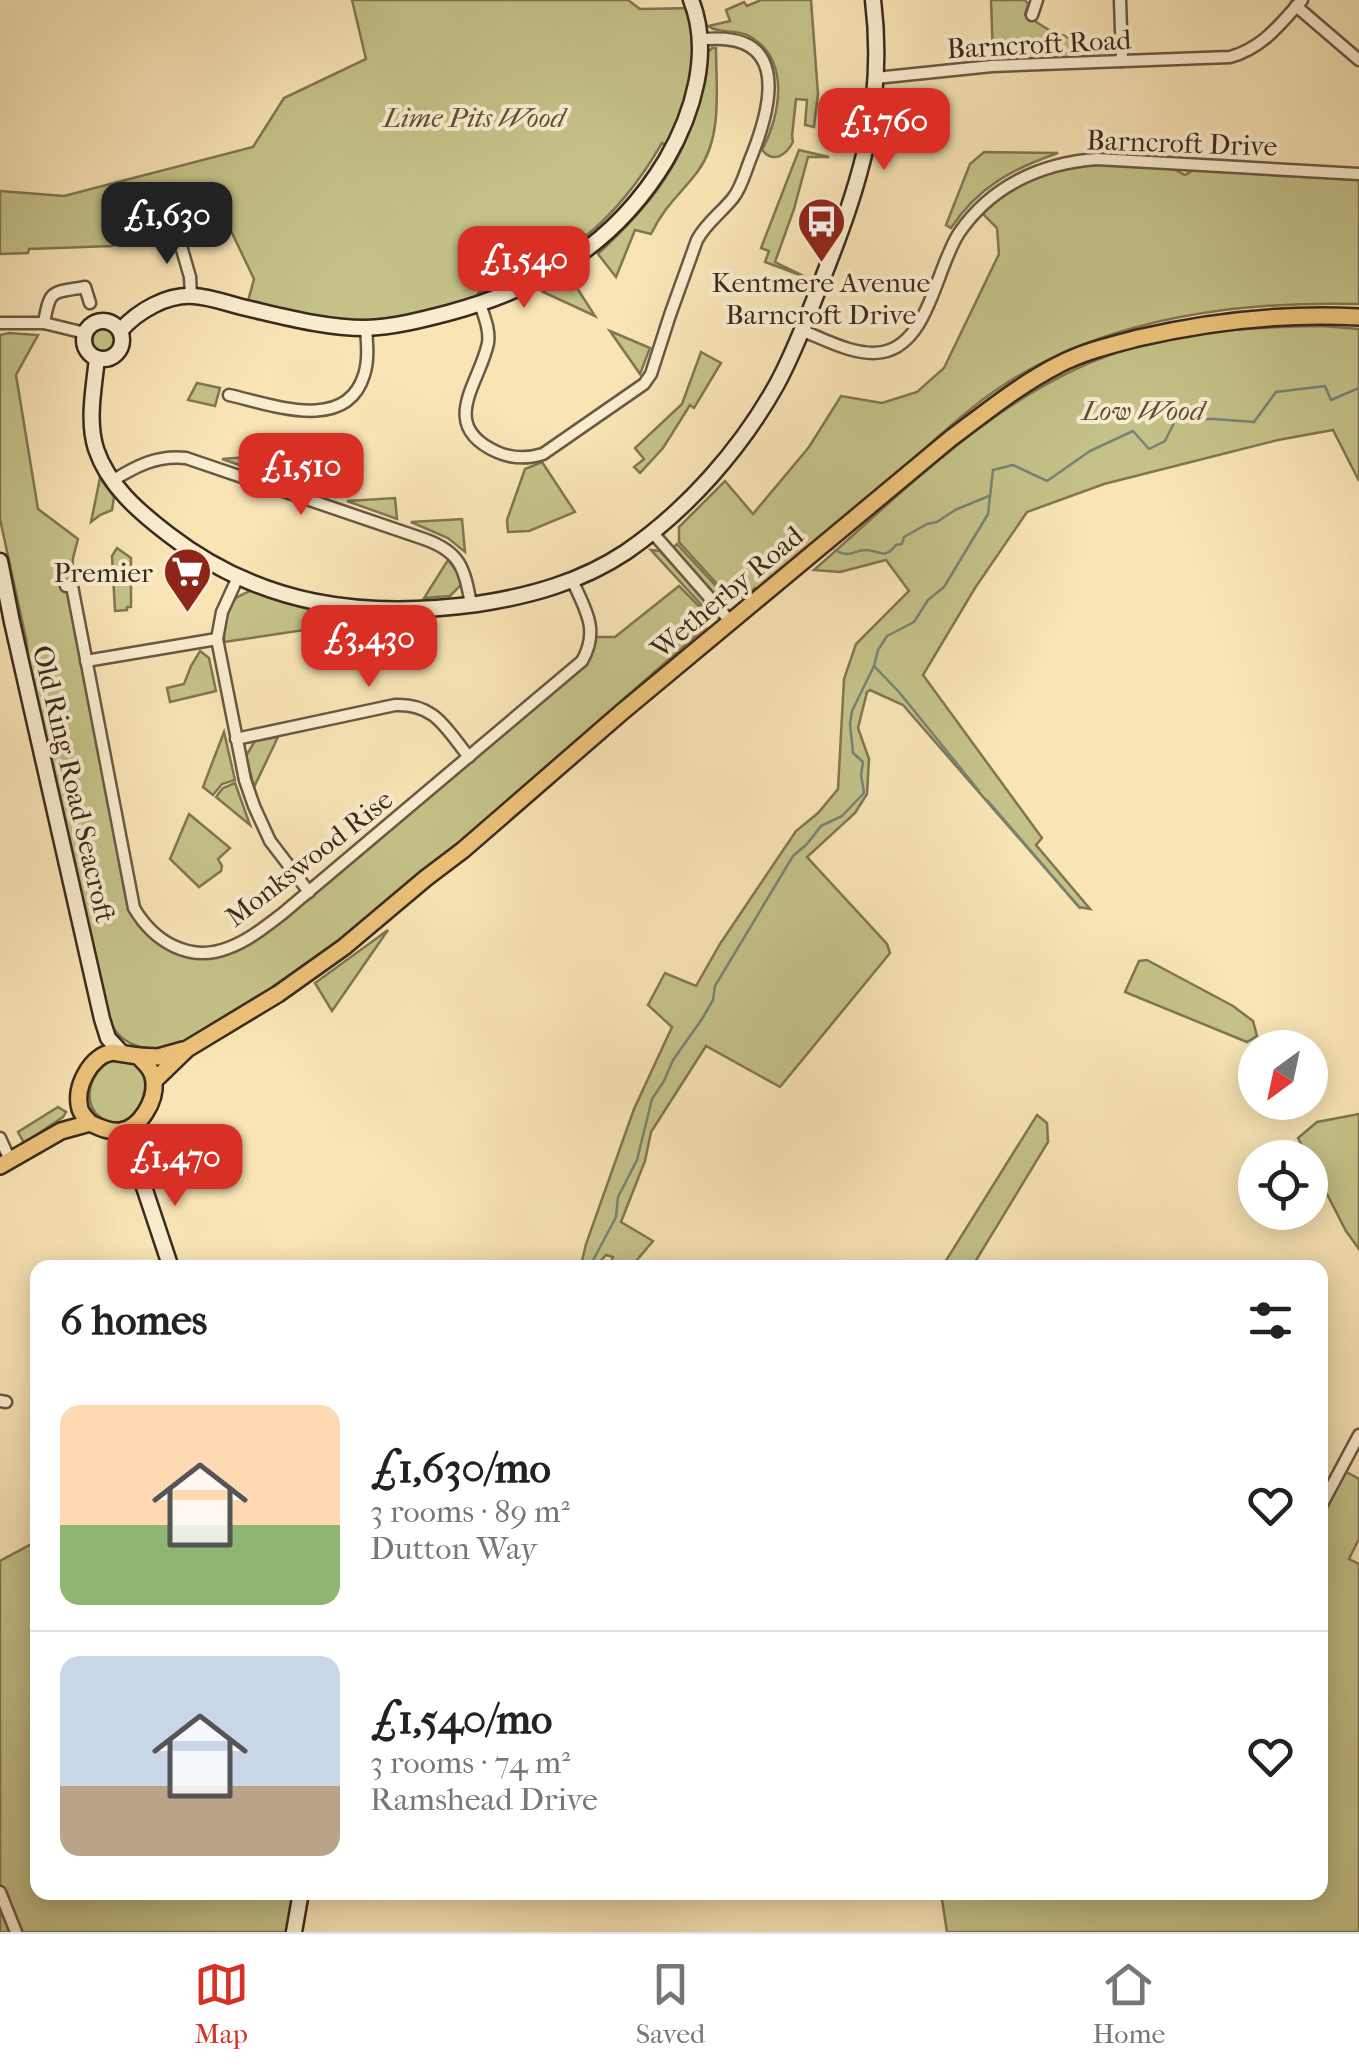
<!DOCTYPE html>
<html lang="en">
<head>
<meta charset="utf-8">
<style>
  :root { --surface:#fff; --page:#f2f2f2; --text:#222; --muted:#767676; --line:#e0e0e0; --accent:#d93025 }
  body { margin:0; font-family:"IM FELL French Canon",serif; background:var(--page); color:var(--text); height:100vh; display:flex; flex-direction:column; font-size:38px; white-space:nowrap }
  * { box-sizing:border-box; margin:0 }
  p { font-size:32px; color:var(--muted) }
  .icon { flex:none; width:55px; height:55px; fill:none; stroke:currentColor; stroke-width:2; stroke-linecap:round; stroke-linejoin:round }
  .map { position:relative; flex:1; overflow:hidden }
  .sheet { position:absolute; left:30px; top:1260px; width:1298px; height:640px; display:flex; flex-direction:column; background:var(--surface); border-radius:20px; box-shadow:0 5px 25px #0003 }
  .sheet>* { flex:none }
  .needle { width:65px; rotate:213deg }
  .controls { position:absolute; left:1238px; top:1030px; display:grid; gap:20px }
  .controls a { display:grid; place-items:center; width:90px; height:90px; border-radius:50%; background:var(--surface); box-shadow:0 5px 25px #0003; font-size:50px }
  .price { position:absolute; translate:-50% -85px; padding:0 22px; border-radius:20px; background:var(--accent); color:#fff; font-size:32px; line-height:65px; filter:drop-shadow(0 2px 5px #0008) }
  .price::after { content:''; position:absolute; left:50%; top:60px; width:30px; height:22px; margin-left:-15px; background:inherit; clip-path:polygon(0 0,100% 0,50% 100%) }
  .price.on { background:#222; color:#fff }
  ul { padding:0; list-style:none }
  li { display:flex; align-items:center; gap:30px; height:250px; padding:0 30px }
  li+li { border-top:2px solid var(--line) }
  li span { display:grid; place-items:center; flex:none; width:280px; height:200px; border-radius:20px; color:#555 }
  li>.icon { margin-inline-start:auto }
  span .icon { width:120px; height:120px; fill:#fffc; stroke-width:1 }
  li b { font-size:42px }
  h2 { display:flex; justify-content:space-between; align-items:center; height:120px; padding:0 30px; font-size:42px }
  .menu { display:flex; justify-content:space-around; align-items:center; height:140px; border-top:2px solid var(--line); background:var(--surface); font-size:28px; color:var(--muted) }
  .menu a { display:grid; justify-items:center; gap:5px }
  .menu .on { color:var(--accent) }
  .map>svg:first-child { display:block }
  .green { fill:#c4c288; stroke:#807652; stroke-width:2.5 }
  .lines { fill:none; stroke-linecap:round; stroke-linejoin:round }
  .stream { stroke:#768376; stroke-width:2.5 }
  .street-casing { stroke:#6a5843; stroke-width:15 }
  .secondary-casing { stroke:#3b2a1d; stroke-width:19 }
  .primary-casing { stroke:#3b2a1d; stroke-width:20 }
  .street { stroke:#faedcf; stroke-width:10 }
  .secondary { stroke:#faedcf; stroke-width:14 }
  .primary { stroke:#ecc27a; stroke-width:15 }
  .labels { text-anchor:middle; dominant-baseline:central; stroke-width:8; stroke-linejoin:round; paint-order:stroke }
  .street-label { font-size:28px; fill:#3b2a1d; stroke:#faedcf }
  .park-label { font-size:28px; font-style:italic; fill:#5d5038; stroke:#faedcf }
  .poi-label { font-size:28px; fill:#3b2a1d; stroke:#faedcf }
</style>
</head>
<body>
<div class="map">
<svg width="1359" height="1932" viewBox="0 0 1359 1932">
  <rect width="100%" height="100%" fill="#f8e4b5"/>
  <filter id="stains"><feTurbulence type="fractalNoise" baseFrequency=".002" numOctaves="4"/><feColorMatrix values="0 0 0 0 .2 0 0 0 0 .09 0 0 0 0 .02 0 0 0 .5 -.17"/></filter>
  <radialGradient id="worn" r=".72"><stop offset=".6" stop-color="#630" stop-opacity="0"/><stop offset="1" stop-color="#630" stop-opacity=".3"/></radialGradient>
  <g class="green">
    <path d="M352,0H628L640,9L694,8L699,69L672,149L662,143C615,224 565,262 478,293V298C429,313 376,328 324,320C301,316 277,310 254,305V302L248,301L254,279L222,212L176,224L112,246L29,249L28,253L0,254V191L64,196L253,147L284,98L366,59Z"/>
    <path d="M761,0H811L818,94L814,127L805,125L807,100L796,99L792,136L793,142C786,155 774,164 762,150C780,117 792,57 747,35C734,29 719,34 708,26L730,21L726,10L744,2L747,6Z"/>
    <path d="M991,0H1025L1028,4L1025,15L1049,30L1103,51L993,57Z"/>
    <path d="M712,48H716C716,88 723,137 698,171C680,195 665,205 651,234L635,230L616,277L598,254C645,210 679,171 698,107C703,90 709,72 706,54Z"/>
    <path d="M799,150L829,157H808L794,209L775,262L808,278L765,262L769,251L761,248Z"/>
    <path d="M984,152L1058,153C1012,169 978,187 951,228L946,225L970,164Z"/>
    <path d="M1101,164L1174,169L1185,175L1193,170L1359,180V304C1237,301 1106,318 1002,386C967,409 935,440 903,468C855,509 807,550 758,590L755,588L744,597L728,596L679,542V527L725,481L753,514L809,447L841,396L882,403L917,392L944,368L999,254L997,228L982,213C1016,181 1055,166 1101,164Z"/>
    <path d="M570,277L595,316L543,292Z"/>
    <path d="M1322,326L1359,329V481L1333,430L1278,440L1104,484L1027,512L975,588L923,675L1042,838L1036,845L1090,909L1079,907L903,705L870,690L867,692L858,728L869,759L867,794L855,813L807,857L887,944L890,953L780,1087L706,1046L651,1132L645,1161L621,1222L653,1241L631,1267H608L613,1257L606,1255L598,1264L582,1261L586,1244L634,1109L672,1027L648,1005L665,973L696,986L720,944L796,831L818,813L838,789L844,679L856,644L909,591L886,560L840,572L814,570C902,493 997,395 1110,355C1177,331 1251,327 1322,326Z"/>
    <circle cx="103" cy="340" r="13"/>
    <path d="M610,331L650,348L640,374Z"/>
    <path d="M9,333L38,335L16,375L38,509L78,539L73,558L72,586L134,908L163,941L214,953L259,931L572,670L592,637H615L679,586L705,612L706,627L477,827L342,940L196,1039C166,1052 127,1056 110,1022L31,679L26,639L0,519V335Z"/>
    <path d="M701,352L721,363L694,408L690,405L663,448L640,473L634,467L644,459L635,448L682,404Z"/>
    <path d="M197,383L220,388L215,406L188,400Z"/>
    <path d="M270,455L272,476L222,459Z"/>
    <path d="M542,462L575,512L529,531L508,532L507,520L525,469Z"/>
    <path d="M334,477L335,497L287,481Z"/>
    <path d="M100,478L114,497L112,510L100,515L91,522Z"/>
    <path d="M395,498L397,519L347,501Z"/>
    <path d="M462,519L465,552L448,538L411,522Z"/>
    <path d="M677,544L727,598L722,602L673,548Z"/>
    <path d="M117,548L131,558V607H127V610L115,611L112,556Z"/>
    <path d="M651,550L660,551L711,607L707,611Z"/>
    <path d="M448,560L457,572L461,585L450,596L424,598Z"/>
    <path d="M252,590L308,608L371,620L224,642C224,629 226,608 236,598C237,597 250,591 252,590Z"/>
    <path d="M200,651L209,658L216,691L170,702L167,688L184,684L191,666Z"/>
    <path d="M224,732L235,780L222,784L213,795L203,787Z"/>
    <path d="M278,737L254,787L246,756L255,741Z"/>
    <path d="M235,783L250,825L216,797L223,788Z"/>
    <path d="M189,814L230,848L218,859L222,866L221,871L199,887L170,859Z"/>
    <path d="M388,930L332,1011L315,983Z"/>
    <path d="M1147,960L1233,1006L1253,1021L1257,1036L1247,1042L1125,992L1139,961Z"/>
    <path d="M109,1059L135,1061C144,1074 148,1081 143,1097C126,1152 56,1108 109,1059Z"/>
    <path d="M58,1107L66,1112L63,1117L24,1143L18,1132Z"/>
    <path d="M1359,1114V1249L1346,1231L1310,1161V1158L1308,1157L1298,1138L1317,1122Z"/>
    <path d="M1037,1115L1047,1123L1048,1142L972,1267H942Z"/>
    <path d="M1341,1469L1359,1479V1539L1349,1559L1359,1564V1932H947L941,1893L1320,1892V1508Z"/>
    <path d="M37,1541L38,1892L296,1893L289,1932H0V1561Z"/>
  </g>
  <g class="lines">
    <g class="stream">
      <path d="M835,550C851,559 852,550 867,550C881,551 884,560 896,545L902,544L904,537L927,524L937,522L955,510L989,496"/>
      <path d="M874,666L899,692L979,791"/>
      <path d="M987,800L1080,908"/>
      <path d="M589,1268L616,1217L618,1197L637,1160L652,1099L664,1081L673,1060L702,1019L713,1000L715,986L793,856L807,844L821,826L842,816L864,793L861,775L863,762L853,753L850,724L852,711L874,666L878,650L887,636L914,622L928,600L944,587L988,514L993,470L1013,465L1047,481L1090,451L1133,431L1149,449L1165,441L1176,419H1214L1254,422L1276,392L1325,386L1331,400L1359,388"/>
    </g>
    <defs>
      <g id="street">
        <path d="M1120,0L1122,61"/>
        <path d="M1296,6L1359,60"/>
        <path d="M1032,15L1037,0"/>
        <path d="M876,78L992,66L1230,57C1263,48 1280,24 1302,0"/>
        <path d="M177,232L190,277L191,296"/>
        <path d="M480,304C484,316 490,330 488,343C480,383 437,425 497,452C513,459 527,459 543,454L644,384L651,374L670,315L697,240C706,223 721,213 733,198C742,187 746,169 752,155C775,97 787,28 698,40"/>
        <path d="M0,323H44L85,333"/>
        <path d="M44,323C50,288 52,293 85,287L90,303"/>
        <path d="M801,330C826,340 856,357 883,352C929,343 936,268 959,233C991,186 1041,163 1097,159L1359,174"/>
        <path d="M229,395C270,404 346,434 364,375C369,360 367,343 366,328"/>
        <path d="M112,481C136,466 157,455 186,458L424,539C461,552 464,568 471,604"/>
        <path d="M652,532L730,621"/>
        <path d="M238,577L222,612L217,639L245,780L254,806L270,841L309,892"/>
        <path d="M66,586H72L134,908C154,942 190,963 228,948C248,941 266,926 282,914L582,661C600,630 585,609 572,580"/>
        <path d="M86,661L217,639"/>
        <path d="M236,739L395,705C435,703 446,729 469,757"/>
        <path d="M0,1138L10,1160"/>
        <path d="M0,1401L6,1402"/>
        <path d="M1320,1508L1359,1435"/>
        <path d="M0,1892L16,1932"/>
      </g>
      <g id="secondary">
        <circle cx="103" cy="340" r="19"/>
        <path d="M121,330C138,311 167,294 194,296C211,297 229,304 246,308C285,317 325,328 366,328C394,327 421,320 448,313C541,288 615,245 666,160C693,114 712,52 691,0"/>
        <path d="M97,358C94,388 87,420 96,449C108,485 138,511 168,534C261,606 363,619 477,604C530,596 581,582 626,552C687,510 741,449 777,384C795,351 808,315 822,280C860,184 886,105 873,0"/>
        <path d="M0,561L12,622L102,1019L108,1038L121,1052"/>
        <path d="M119,1132L131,1148L171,1268"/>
        <path d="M294,1932L301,1892"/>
      </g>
      <g id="primary">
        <path d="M112,1052L138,1056C145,1063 154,1071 154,1082C156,1101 140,1128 121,1131C111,1133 99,1127 90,1123C86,1118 82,1115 80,1109C74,1087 90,1057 112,1052Z"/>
        <path d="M138,1056L158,1057L183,1050"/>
        <path d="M155,1080L187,1049L278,994L344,947L426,878L463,850L622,712L950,439C985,413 1019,385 1058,365C1082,352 1111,345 1138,338C1211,321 1284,313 1359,317"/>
        <path d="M0,1166L61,1131L90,1123"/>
      </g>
    </defs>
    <use href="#street" class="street-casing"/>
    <use href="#secondary" class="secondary-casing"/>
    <use href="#primary" class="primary-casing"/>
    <use href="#street" class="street"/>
    <use href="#secondary" class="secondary"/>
    <use href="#primary" class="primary"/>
  </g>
  <defs>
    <symbol id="bus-pin" viewBox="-11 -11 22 30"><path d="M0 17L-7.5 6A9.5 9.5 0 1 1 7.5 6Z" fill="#8f2418" stroke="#faedcf"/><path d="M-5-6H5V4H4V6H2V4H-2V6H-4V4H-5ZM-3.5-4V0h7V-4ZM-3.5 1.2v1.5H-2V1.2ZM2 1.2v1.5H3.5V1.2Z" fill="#fff"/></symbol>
    <symbol id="supermarket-pin" viewBox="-11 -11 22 30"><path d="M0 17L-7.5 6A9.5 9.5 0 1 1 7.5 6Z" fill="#8f2418" stroke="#faedcf"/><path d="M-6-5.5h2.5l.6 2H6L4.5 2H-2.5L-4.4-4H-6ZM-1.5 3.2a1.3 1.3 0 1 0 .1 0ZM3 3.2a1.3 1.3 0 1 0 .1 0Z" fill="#fff"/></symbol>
  </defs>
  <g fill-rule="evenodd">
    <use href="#bus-pin" x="794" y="194" width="55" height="75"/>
    <use href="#supermarket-pin" x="160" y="544" width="55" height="75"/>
  </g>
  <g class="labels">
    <g class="street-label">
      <text transform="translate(1039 44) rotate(-3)">Barncroft Road</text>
      <text transform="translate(1182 143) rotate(2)">Barncroft Drive</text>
      <text transform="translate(727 592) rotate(-40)">Wetherby Road</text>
      <text transform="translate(74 784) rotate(77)">Old Ring Road Seacroft</text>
      <text transform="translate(309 858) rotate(-38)">Monkswood Rise</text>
    </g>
    <g class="park-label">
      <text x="474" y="117">Lime Pits Wood</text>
      <text x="1143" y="410">Low Wood</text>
    </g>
    <g class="poi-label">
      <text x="821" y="282">Kentmere Avenue<tspan x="821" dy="32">Barncroft Drive</tspan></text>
      <text x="153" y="572" text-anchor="end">Premier</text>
    </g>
  </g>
  <rect width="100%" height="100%" filter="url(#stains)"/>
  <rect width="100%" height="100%" fill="url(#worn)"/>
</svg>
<div class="controls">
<a><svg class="needle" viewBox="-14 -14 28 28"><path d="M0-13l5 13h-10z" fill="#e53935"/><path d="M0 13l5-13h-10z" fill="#767676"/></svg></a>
<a><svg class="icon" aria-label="locate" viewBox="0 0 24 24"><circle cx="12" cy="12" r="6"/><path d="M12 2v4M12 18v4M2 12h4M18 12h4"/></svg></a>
</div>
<b class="price" style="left:884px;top:173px">£1,760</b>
<b class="price on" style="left:167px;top:267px">£1,630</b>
<b class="price" style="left:524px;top:311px">£1,540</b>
<b class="price" style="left:301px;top:518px">£1,510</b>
<b class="price" style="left:369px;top:690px">£3,430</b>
<b class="price" style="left:175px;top:1209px">£1,470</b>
<section class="sheet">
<h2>6 homes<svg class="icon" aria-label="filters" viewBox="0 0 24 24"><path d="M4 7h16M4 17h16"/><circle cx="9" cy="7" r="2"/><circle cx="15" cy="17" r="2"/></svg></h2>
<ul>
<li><span style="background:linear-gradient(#ffd9b3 60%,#8fb573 0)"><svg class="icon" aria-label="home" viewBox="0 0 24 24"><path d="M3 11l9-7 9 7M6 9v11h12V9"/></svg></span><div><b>£1,630/mo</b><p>3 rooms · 89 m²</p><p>Dutton Way</p></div><svg class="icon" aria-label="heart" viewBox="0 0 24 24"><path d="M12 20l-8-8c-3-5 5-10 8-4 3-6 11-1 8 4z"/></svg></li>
<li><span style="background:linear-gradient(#c9d6e8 65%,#b9a48a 0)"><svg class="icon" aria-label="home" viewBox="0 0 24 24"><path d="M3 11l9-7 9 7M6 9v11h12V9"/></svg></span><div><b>£1,540/mo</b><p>3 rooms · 74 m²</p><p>Ramshead Drive</p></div><svg class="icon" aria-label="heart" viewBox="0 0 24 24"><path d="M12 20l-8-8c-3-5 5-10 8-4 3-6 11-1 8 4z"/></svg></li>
</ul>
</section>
</div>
<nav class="menu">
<a class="on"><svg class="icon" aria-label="map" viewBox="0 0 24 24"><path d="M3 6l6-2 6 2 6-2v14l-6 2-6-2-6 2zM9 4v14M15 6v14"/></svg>Map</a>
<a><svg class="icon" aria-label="saved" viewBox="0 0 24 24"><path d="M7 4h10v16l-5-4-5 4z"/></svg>Saved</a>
<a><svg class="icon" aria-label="home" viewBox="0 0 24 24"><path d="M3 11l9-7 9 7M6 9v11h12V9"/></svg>Home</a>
</nav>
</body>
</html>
